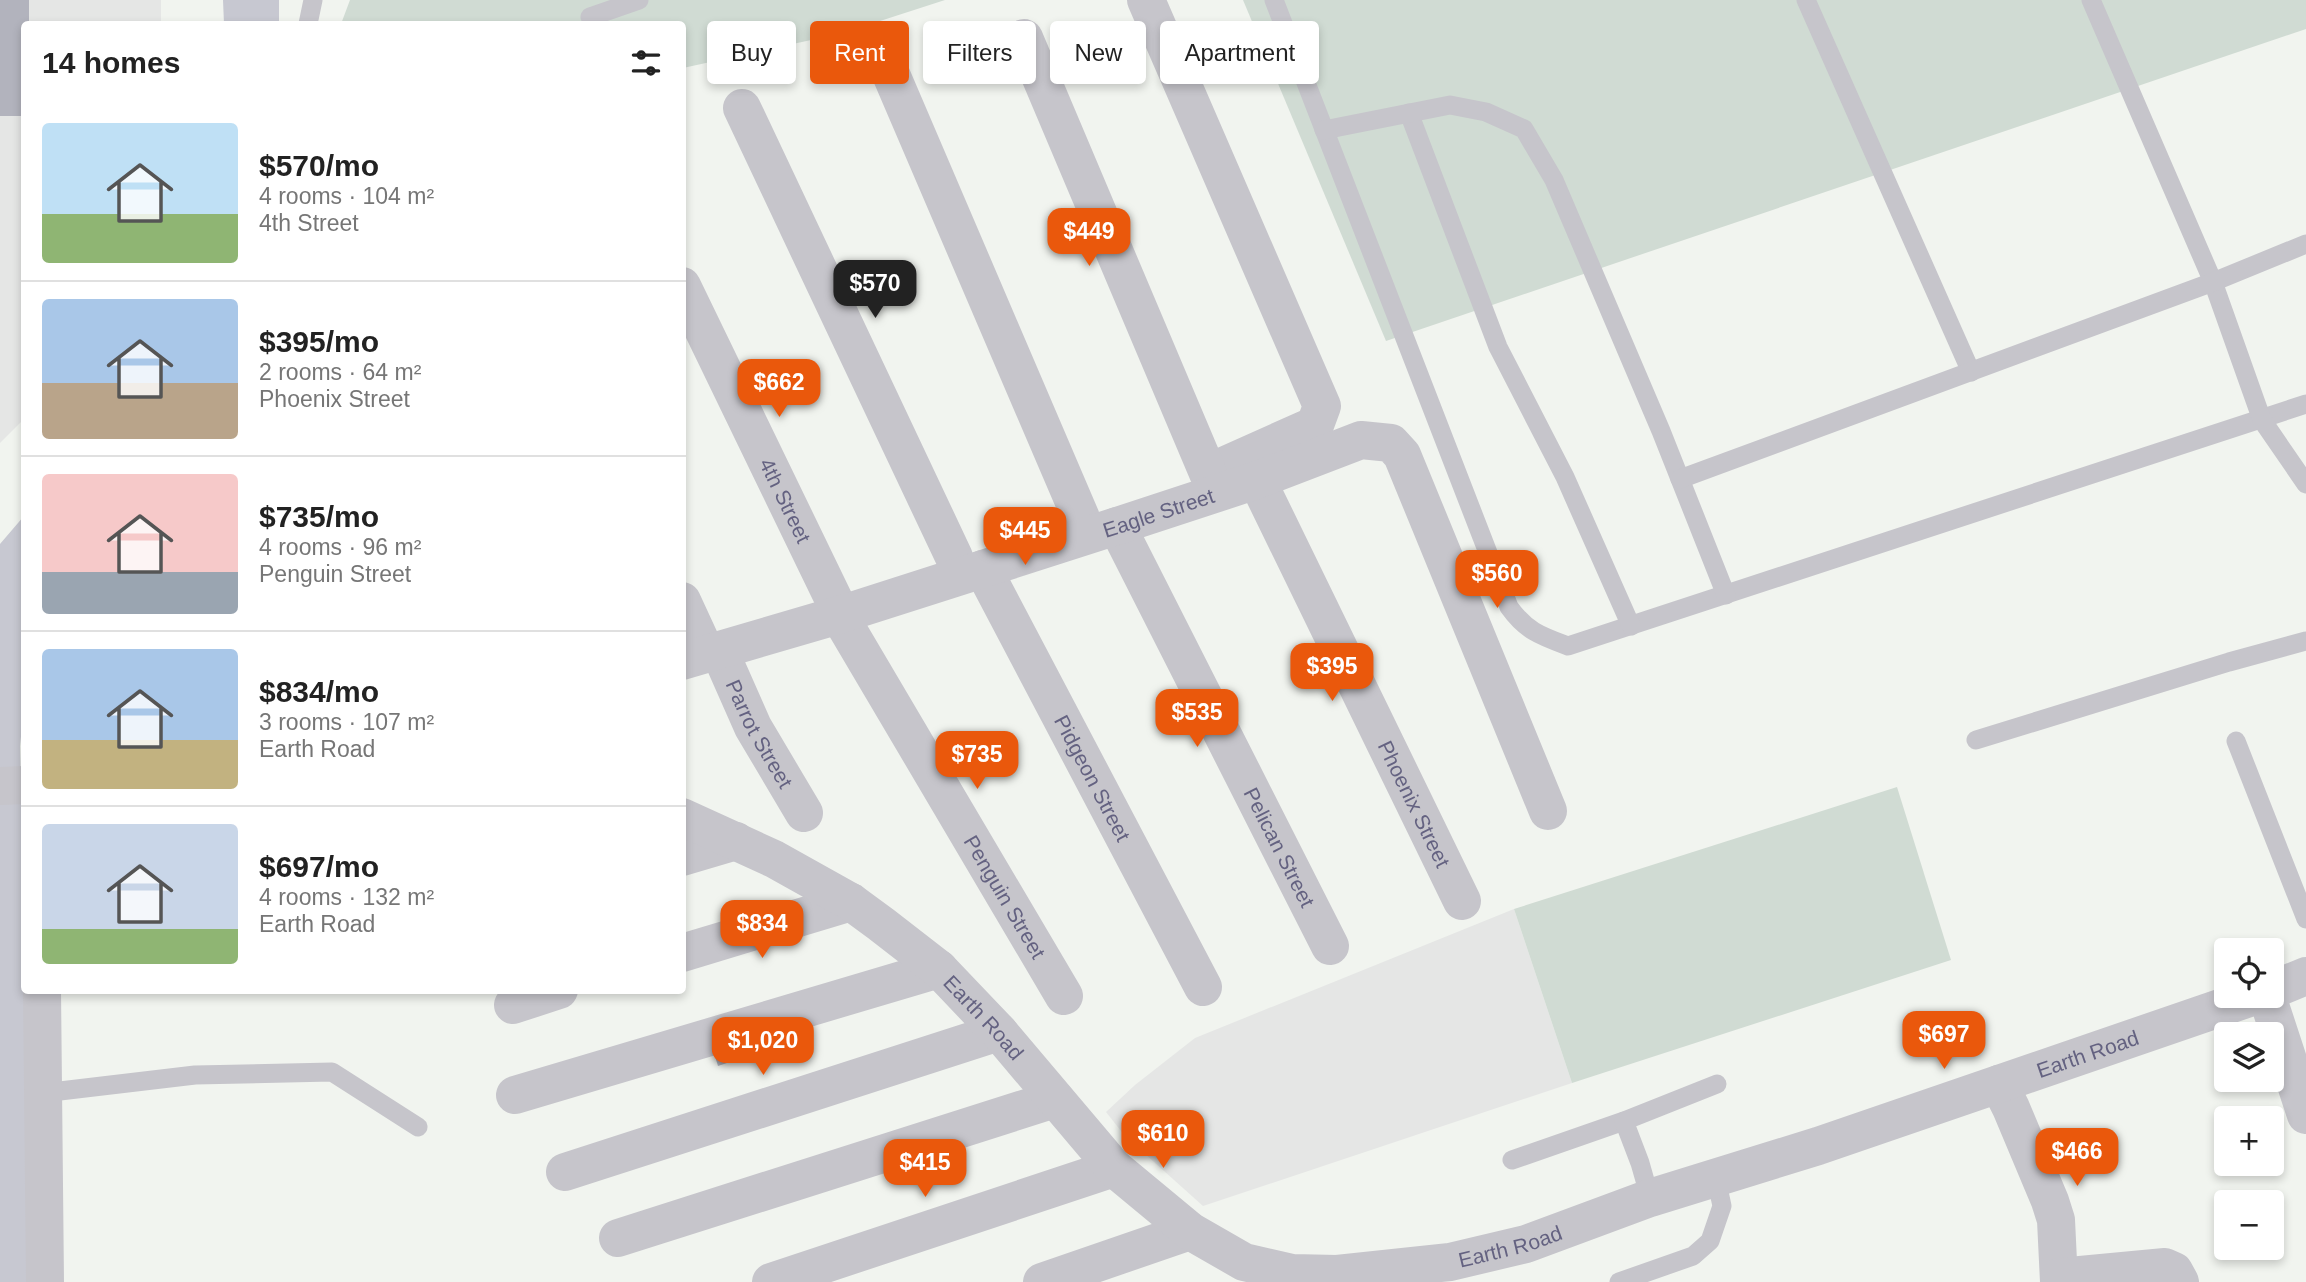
<!DOCTYPE html>
<html lang="en">
<head>
<meta charset="utf-8">
<style>
  :root { --surface:#fff; --page:#f2f2f2; --text:#222; --muted:#767676; --line:#e0e0e0; --accent:#ea580c }
  body { margin:0; font-family:Helvetica,sans-serif; background:var(--page); color:var(--text); height:100vh; display:flex; flex-direction:column; font-size:26px; white-space:nowrap }
  * { box-sizing:border-box; margin:0 }
  p { font-size:23px; color:var(--muted) }
  .icon { flex:none; width:38px; height:38px; fill:none; stroke:currentColor; stroke-width:2; stroke-linecap:round; stroke-linejoin:round }
  .map { position:relative; flex:1; overflow:hidden }
  .drawer { position:absolute; left:21px; top:21px; width:665px; height:973px; display:flex; flex-direction:column; background:var(--surface); border-radius:7px; box-shadow:0 4px 10px #0003 }
  .drawer>* { flex:none }
  .guide { position:absolute; left:707px; top:21px; width:665px; height:63px; display:flex; gap:14px }
  .tools { position:absolute; left:2214px; top:938px; display:grid; gap:14px }
  .tools a { display:grid; place-items:center; width:70px; height:70px; border-radius:7px; background:var(--surface); box-shadow:0 4px 10px #0003; font-size:35px }
  .price { position:absolute; translate:-50% -60px; padding:0 16px; border-radius:14px; background:var(--accent); color:#fff; font-size:23px; line-height:46px; filter:drop-shadow(0 2px 4px #0008) }
  .price::after { content:''; position:absolute; left:50%; top:42px; width:21px; height:16px; margin-left:-10px; background:inherit; clip-path:polygon(0 0,100% 0,50% 100%) }
  .price.selected { background:#222; color:#fff }
  ul { padding:0; list-style:none }
  li { display:flex; align-items:center; gap:21px; height:175px; padding:0 21px }
  li+li { border-top:2px solid var(--line) }
  li span { display:grid; place-items:center; flex:none; width:196px; height:140px; border-radius:7px; color:#555 }
  li>.icon { margin-inline-start:auto }
  span .icon { width:84px; height:84px; fill:#fffc; stroke-width:1 }
  li b { font-size:30px }
  h2 { display:flex; justify-content:space-between; align-items:center; height:84px; padding:0 21px; font-size:30px }
  .pill { padding:0 24px; border-radius:7px; background:var(--surface); box-shadow:0 4px 10px #0003; font-size:24px; line-height:63px }
  .pill.selected { background:var(--accent); color:#fff }
  .map>svg:first-child { display:block }
  .built { fill:#e5e6e5 }
  .green { fill:#d0dbd3 }
  .water { fill:#c7c8d1 }
  .building { fill:#b2b3bd }
  .lines { fill:none; stroke-linecap:round; stroke-linejoin:round }
  .service { stroke:#c6c5cb; stroke-width:19 }
  .minor { stroke:#c6c5cb; stroke-width:38 }
  .tertiary { stroke:#c6c5cb; stroke-width:38 }
  .labels { text-anchor:middle; dominant-baseline:central; stroke-width:7; stroke-linejoin:round; paint-order:stroke }
  .street-label { font-size:21px; fill:#646281; stroke:#fff }
</style>
</head>
<body>
<div class="map">
<svg width="2306" height="1282" viewBox="0 0 2306 1282">
  <rect width="100%" height="100%" fill="#f1f4ef"/>
  <g class="built">
    <path d="M0,0H161V24H24V419L0,443Z"/>
    <path d="M1514,909L1572,1083L1203,1206L1125,1136L1106,1112L1135,1085L1195,1038Z"/>
  </g>
  <g class="green">
    <path d="M350,0H945L843,33L683,68L682,24H341Z"/>
    <path d="M1243,0H2306V29L1386,341Z"/>
    <path d="M1897,787L1951,960L1572,1083L1514,909Z"/>
  </g>
  <g class="water">
    <path d="M223,0H279V24H224Z"/>
    <path d="M24,516V708L20,746L34,1282H0V544Z"/>
  </g>
  <g class="building">
    <path d="M0,0H29V24H24V116H0Z"/>
    <path d="M730,1038L736,1060L718,1066L711,1044Z"/>
  </g>
  <g class="lines">
    <g class="service">
      <path d="M1274,0L1509,607C1526,631 1541,636 1568,646L2306,404"/>
      <path d="M1806,0L1971,372"/>
      <path d="M2091,0L2213,282L2262,420L2306,484"/>
      <path d="M590,17L639,0"/>
      <path d="M308,24L313,0"/>
      <path d="M1409,113L1498,347L1565,477L1631,626"/>
      <path d="M1324,130L1450,105L1486,112L1524,129L1554,180L1661,431L1726,595"/>
      <path d="M1680,479L2213,282L2306,244"/>
      <path d="M1976,740L2229,662L2306,641"/>
      <path d="M2236,741L2306,919"/>
      <path d="M43,1093L195,1075L332,1072L418,1127"/>
      <path d="M1512,1160L1624,1121"/>
      <path d="M1650,1198L1640,1163L1624,1121L1717,1084"/>
      <path d="M1619,1282L1693,1256L1710,1241L1722,1206L1716,1178"/>
    </g>
    <g class="minor">
      <path d="M1146,0L1322,406L1315,425L1212,471"/>
      <path d="M1024,38L1208,473"/>
      <path d="M884,58L1081,518"/>
      <path d="M742,108L954,557"/>
      <path id="s1" d="M682,286L834,600"/>
      <path id="s2" d="M1257,480L1462,901"/>
      <path id="s3" d="M1117,526L1330,946"/>
      <path id="s4" d="M983,569L1203,987"/>
      <path d="M682,601L700,640"/>
      <path id="s5" d="M839,615L1064,996"/>
      <path id="s6" d="M719,650L753,727L804,813"/>
      <path id="s7" d="M682,661L839,615L1117,526L1257,480L1361,440L1391,443L1402,455L1548,811"/>
      <path d="M682,857L736,841"/>
      <path d="M682,953L851,902"/>
      <path d="M42,990L45,1282"/>
      <path d="M2267,996L2306,1115"/>
      <path d="M513,1005L559,990"/>
      <path d="M1999,1084L2011,1108L2050,1201L2056,1220L2059,1282"/>
      <path d="M515,1095L939,969"/>
      <path d="M565,1172L999,1032"/>
      <path d="M618,1238L1055,1099"/>
      <path d="M2059,1277L2165,1267L2174,1271L2180,1282"/>
      <path d="M771,1282L1114,1168"/>
      <path d="M1042,1282L1190,1231"/>
    </g>
    <g class="tertiary">
      <path d="M0,786L24,785"/>
      <path id="s8" d="M682,817L774,859L851,902L881,924L939,969L999,1032L1114,1168L1190,1231L1244,1262L1292,1273L1337,1274L1450,1262L1526,1244L1650,1198L1818,1146L2255,996"/>
      <path d="M2272,990L2306,976"/>
    </g>
  </g>
  <g class="labels">
    <g class="street-label">
      <text stroke="none"><textPath href="#s1" startOffset="238">4th Street</textPath></text>
      <text stroke="none"><textPath href="#s7" startOffset="499">Eagle Street</textPath></text>
      <text stroke="none"><textPath href="#s6" startOffset="93">Parrot Street</textPath></text>
      <text stroke="none"><textPath href="#s4" startOffset="236">Pidgeon Street</textPath></text>
      <text stroke="none"><textPath href="#s2" startOffset="360">Phoenix Street</textPath></text>
      <text stroke="none"><textPath href="#s3" startOffset="360">Pelican Street</textPath></text>
      <text stroke="none"><textPath href="#s5" startOffset="327">Penguin Street</textPath></text>
      <text stroke="none"><textPath href="#s8" startOffset="366">Earth Road</textPath></text>
      <text stroke="none"><textPath href="#s8" startOffset="1605">Earth Road</textPath></text>
      <text stroke="none"><textPath href="#s8" startOffset="996">Earth Road</textPath></text>
    </g>
  </g>
</svg>
<div class="tools">
<a><svg class="icon" aria-label="locate" viewBox="0 0 24 24"><circle cx="12" cy="12" r="6"/><path d="M12 2v4M12 18v4M2 12h4M18 12h4"/></svg></a>
<a><svg class="icon" aria-label="layers" viewBox="0 0 24 24"><path d="M12 4l9 5-9 5-9-5zM3 14l9 5 9-5"/></svg></a>
<a>+</a>
<a>−</a>
</div>
<b class="price" style="left:1089px;top:268px">$449</b>
<b class="price selected" style="left:875px;top:320px">$570</b>
<b class="price" style="left:779px;top:419px">$662</b>
<b class="price" style="left:1025px;top:567px">$445</b>
<b class="price" style="left:1497px;top:610px">$560</b>
<b class="price" style="left:1332px;top:703px">$395</b>
<b class="price" style="left:1197px;top:749px">$535</b>
<b class="price" style="left:977px;top:791px">$735</b>
<b class="price" style="left:762px;top:960px">$834</b>
<b class="price" style="left:1944px;top:1071px">$697</b>
<b class="price" style="left:763px;top:1077px">$1,020</b>
<b class="price" style="left:1163px;top:1170px">$610</b>
<b class="price" style="left:2077px;top:1188px">$466</b>
<b class="price" style="left:925px;top:1199px">$415</b>
<div class="guide">
<a class="pill">Buy</a>
<a class="pill selected">Rent</a>
<a class="pill">Filters</a>
<a class="pill">New</a>
<a class="pill">Apartment</a>
</div>
<section class="drawer">
<h2>14 homes<svg class="icon" aria-label="filters" viewBox="0 0 24 24"><path d="M4 7h16M4 17h16"/><circle cx="9" cy="7" r="2"/><circle cx="15" cy="17" r="2"/></svg></h2>
<ul>
<li><span style="background:linear-gradient(#bfe0f5 65%,#8fb573 0)"><svg class="icon" aria-label="home" viewBox="0 0 24 24"><path d="M3 11l9-7 9 7M6 9v11h12V9"/></svg></span><div><b>$570/mo</b><p>4 rooms · 104 m²</p><p>4th Street</p></div></li>
<li><span style="background:linear-gradient(#a9c7e8 60%,#b9a48a 0)"><svg class="icon" aria-label="home" viewBox="0 0 24 24"><path d="M3 11l9-7 9 7M6 9v11h12V9"/></svg></span><div><b>$395/mo</b><p>2 rooms · 64 m²</p><p>Phoenix Street</p></div></li>
<li><span style="background:linear-gradient(#f6c9c9 70%,#9aa5b1 0)"><svg class="icon" aria-label="home" viewBox="0 0 24 24"><path d="M3 11l9-7 9 7M6 9v11h12V9"/></svg></span><div><b>$735/mo</b><p>4 rooms · 96 m²</p><p>Penguin Street</p></div></li>
<li><span style="background:linear-gradient(#a9c7e8 65%,#c2b280 0)"><svg class="icon" aria-label="home" viewBox="0 0 24 24"><path d="M3 11l9-7 9 7M6 9v11h12V9"/></svg></span><div><b>$834/mo</b><p>3 rooms · 107 m²</p><p>Earth Road</p></div></li>
<li><span style="background:linear-gradient(#c9d6e8 75%,#8fb573 0)"><svg class="icon" aria-label="home" viewBox="0 0 24 24"><path d="M3 11l9-7 9 7M6 9v11h12V9"/></svg></span><div><b>$697/mo</b><p>4 rooms · 132 m²</p><p>Earth Road</p></div></li>
</ul>
</section>
</div>
</body>
</html>
